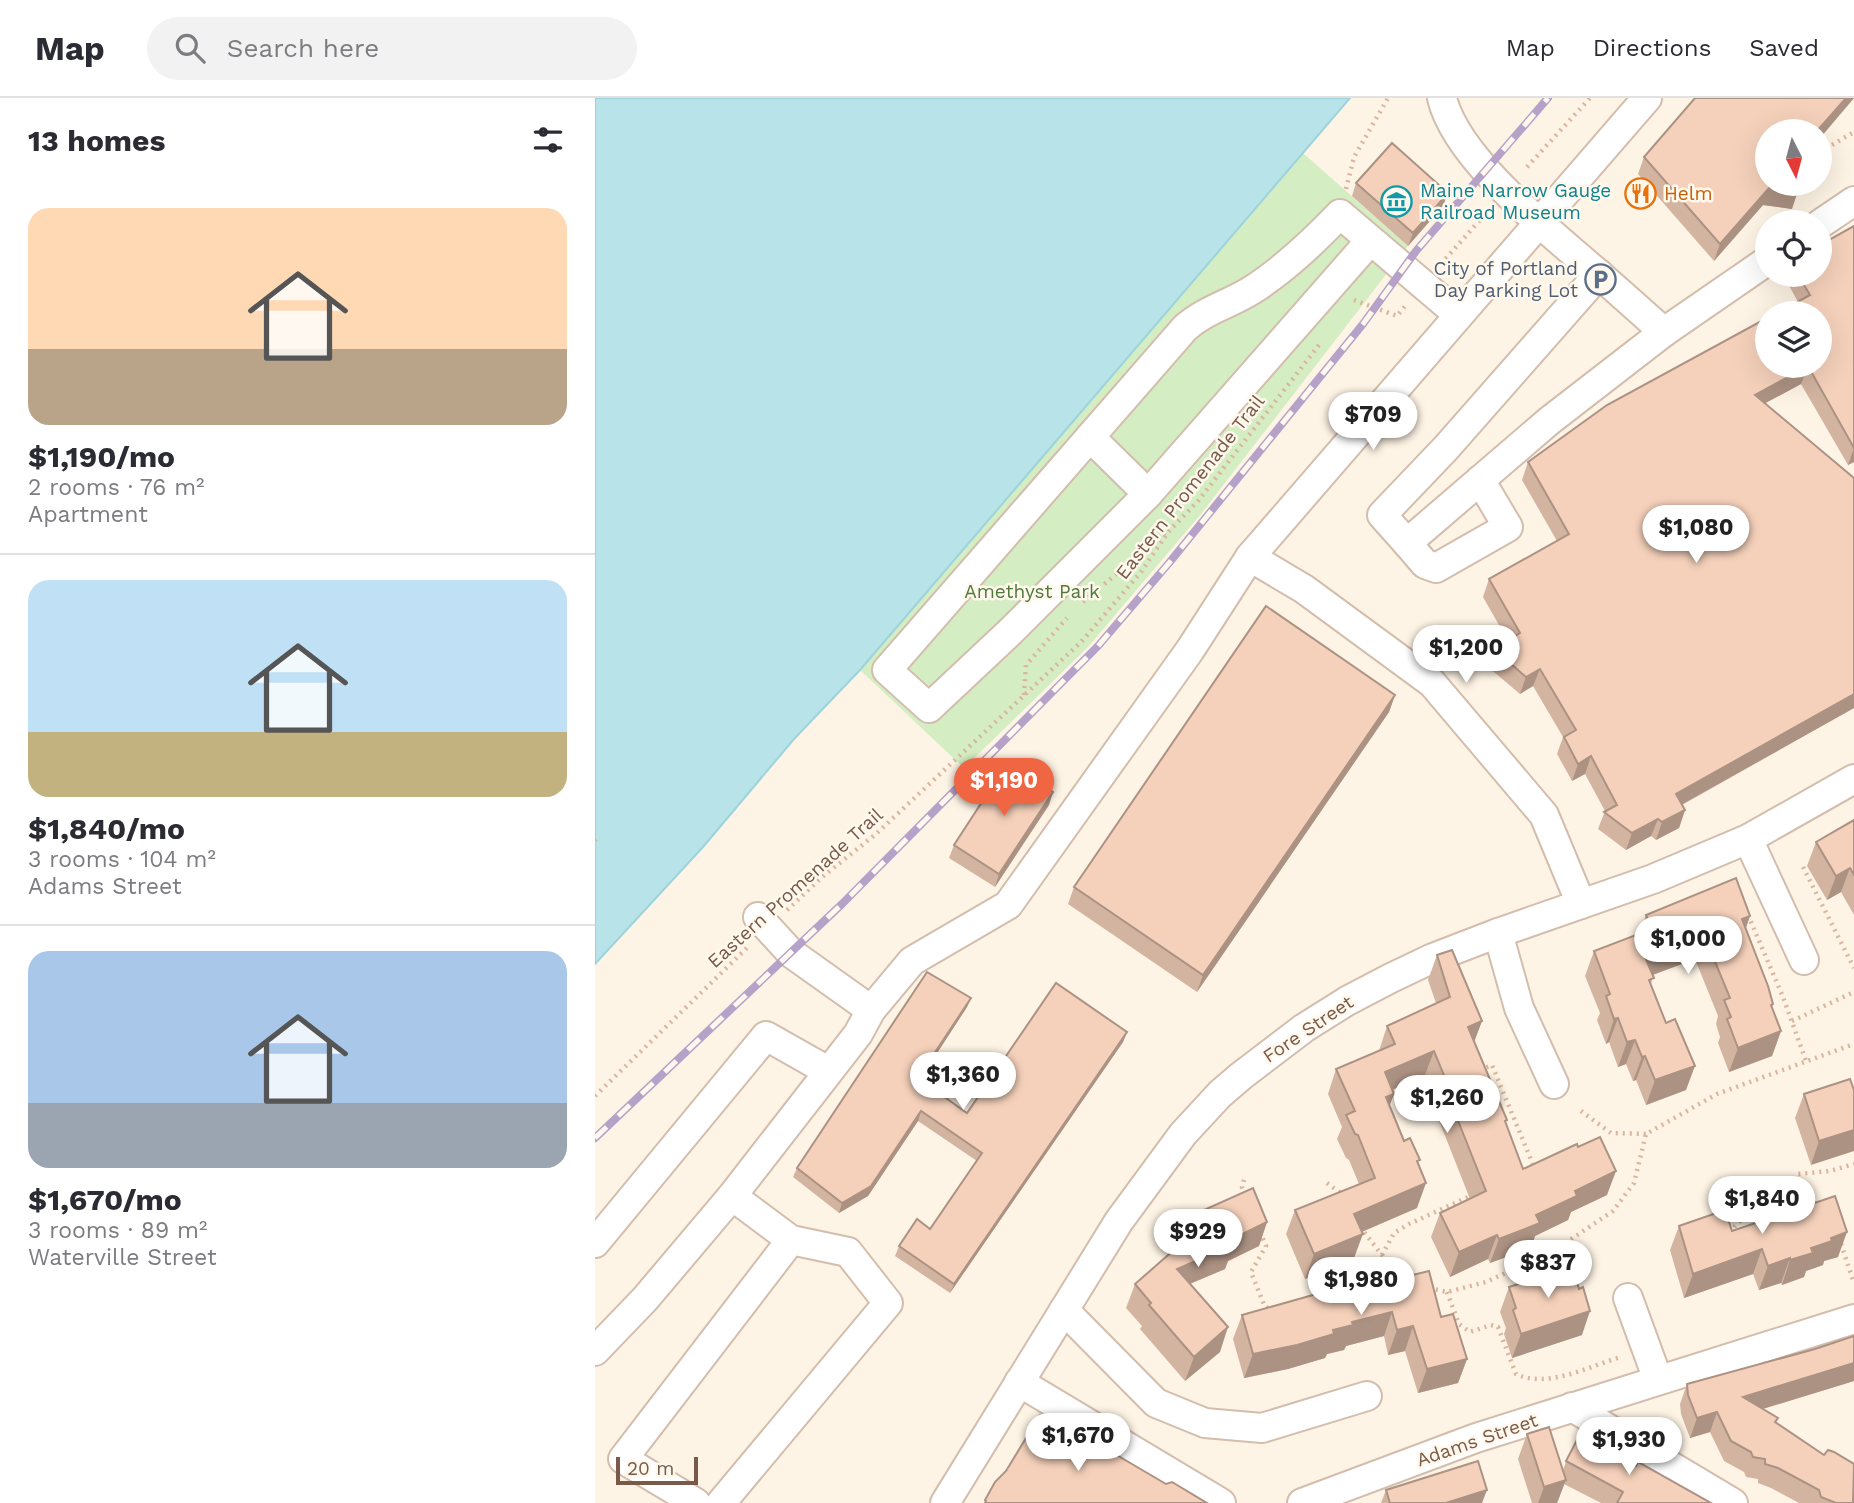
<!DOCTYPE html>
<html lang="en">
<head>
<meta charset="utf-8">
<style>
  :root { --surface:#fff; --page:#f2f2f3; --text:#2b2b33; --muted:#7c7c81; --line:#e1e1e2; --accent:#f06642 }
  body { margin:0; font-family:"Work Sans",sans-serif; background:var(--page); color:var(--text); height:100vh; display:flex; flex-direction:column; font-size:26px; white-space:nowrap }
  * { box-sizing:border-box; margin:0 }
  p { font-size:23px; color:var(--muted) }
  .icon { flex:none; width:38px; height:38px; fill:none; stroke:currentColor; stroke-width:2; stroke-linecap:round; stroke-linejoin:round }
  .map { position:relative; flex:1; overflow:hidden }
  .panel { display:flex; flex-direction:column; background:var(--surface); width:595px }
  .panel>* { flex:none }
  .needle { width:46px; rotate:174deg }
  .buttons { position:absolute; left:1160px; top:21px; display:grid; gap:14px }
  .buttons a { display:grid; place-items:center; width:77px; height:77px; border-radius:50%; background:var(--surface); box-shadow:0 7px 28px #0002; font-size:35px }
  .scale { position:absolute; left:21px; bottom:18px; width:82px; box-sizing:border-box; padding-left:7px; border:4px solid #795948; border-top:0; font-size:19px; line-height:24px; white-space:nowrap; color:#795948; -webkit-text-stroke:5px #fff8ed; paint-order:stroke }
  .price { position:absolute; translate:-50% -60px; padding:0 16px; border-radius:24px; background:#fff; color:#222; font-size:23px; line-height:46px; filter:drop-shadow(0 2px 4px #0008) }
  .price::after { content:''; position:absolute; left:50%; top:42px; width:21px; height:16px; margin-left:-10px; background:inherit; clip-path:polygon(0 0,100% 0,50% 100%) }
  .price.selected { background:var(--accent); color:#fff }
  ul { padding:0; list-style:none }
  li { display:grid; align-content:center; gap:14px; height:371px; padding:0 28px }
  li+li { border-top:2px solid var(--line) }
  li span { display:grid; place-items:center; height:217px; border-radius:21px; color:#555 }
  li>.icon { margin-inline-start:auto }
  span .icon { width:126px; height:126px; fill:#fffc; stroke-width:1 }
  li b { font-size:30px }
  h2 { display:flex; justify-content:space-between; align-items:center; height:84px; padding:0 28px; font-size:30px }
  header { display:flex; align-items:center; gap:42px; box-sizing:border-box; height:98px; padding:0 35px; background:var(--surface); border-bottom:2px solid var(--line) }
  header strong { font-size:33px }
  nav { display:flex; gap:38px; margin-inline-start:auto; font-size:24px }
  .search { width:490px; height:63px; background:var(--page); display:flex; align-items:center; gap:18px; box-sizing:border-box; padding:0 24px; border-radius:38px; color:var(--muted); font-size:26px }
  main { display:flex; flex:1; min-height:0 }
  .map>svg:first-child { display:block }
  .green { fill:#d4edc2 }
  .water { fill:#b8e3e9; stroke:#9dd3dc; stroke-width:2 }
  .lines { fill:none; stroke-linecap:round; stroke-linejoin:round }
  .minor-casing { stroke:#d3bdad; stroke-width:32 }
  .path { stroke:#dbb49d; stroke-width:4.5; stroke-dasharray:2 5; stroke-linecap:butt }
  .minor { stroke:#fff; stroke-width:28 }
  .rail-casing { stroke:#b6a2c9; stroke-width:8 }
  .rail { stroke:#fff8ed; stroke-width:5; stroke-dasharray:16; stroke-linecap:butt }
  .wall { fill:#d3b4a1 }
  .shaded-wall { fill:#ac9283 }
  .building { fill:#f5d1bb; stroke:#ac9283; stroke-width:2 }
  .labels { text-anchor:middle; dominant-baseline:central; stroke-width:5; stroke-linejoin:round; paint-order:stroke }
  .culture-label { font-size:19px; fill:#0d838f; stroke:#fff8ed; text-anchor:start }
  .food-label { font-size:19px; fill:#c56008; stroke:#fff8ed; text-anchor:start }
  .service-label { font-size:19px; fill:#4e5e75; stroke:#fff8ed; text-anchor:end }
  .street-label { font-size:19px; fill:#795948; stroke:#fff8ed }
  .park-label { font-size:19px; fill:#4f7a3c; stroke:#fff8ed }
</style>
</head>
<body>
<header>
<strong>Map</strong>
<div class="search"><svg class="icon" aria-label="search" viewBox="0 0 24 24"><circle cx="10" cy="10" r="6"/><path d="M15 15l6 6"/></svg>Search here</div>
<nav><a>Map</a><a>Directions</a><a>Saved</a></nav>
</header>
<main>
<section class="panel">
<h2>13 homes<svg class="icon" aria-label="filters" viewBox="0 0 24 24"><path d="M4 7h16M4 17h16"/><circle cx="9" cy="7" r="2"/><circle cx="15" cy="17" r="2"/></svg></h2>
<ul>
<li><span style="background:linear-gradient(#ffd9b3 65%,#b9a48a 0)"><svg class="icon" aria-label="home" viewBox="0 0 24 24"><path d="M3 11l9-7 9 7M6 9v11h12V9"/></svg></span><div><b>$1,190/mo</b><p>2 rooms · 76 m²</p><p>Apartment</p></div></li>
<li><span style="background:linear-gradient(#bfe0f5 70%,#c2b280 0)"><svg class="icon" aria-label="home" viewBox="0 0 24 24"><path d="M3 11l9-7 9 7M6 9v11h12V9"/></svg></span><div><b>$1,840/mo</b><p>3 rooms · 104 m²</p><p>Adams Street</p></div></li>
<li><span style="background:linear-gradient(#a9c7e8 70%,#9aa5b1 0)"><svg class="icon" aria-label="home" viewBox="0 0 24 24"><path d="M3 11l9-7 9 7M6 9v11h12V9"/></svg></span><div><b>$1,670/mo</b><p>3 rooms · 89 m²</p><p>Waterville Street</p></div></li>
</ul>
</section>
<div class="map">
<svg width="1259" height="1405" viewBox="0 0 1259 1405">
  <rect width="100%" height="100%" fill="#fef4e5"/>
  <path class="green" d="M708,55L813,148L606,416L493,549L369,670L265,572Z"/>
  <path class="water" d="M0,0H755L265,572L199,641L108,749L0,866Z"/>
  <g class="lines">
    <defs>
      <g id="minor">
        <path d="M847,0C861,59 948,128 993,167C1019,189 1044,212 1069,234"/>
        <path d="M1225,126L1259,103"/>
        <path d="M775,143L553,396L416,533L334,610L292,572L590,230C610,212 635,206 657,192C690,171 718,144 745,116L864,217"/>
        <path d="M1004,176L851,350L787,417L812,445L954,323L1069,234L1172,163"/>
        <path d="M495,339L553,396"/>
        <path d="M812,445L830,466L841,470L913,429L885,382"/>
        <path d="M655,459L709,491L837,585L949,717L986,806"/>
        <path d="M1153,741L1209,862"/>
        <path d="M163,819L196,855L276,912L317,863L413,807L595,552L655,459L1052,0"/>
        <path d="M903,835L924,910L959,986"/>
        <path d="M0,1145L171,938L233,973"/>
        <path d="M1033,1200L1063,1282"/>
        <path d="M469,1212L561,1305L610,1325L667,1330L772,1298"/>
        <path d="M0,1253L50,1201L137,1098L263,936L276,912"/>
        <path d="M424,1284L626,1405"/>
        <path d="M977,1309L1138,1405"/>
        <path d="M101,1405L28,1361L196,1142"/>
        <path d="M126,1405L293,1205L253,1154L196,1142L137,1098"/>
        <path d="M350,1405L524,1123L588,1036L625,996L646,978L709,930L752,903L796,880L838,860L903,835L1058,781L1153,741L1259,681"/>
        <path d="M707,1405L881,1340L1259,1221"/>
      </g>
    </defs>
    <use href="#minor" class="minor-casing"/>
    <g class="path">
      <path d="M1225,54L1259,34"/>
      <path d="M932,69L995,0"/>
      <path d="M751,91L759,59L793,0"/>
      <path d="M846,166L893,113"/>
      <path d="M759,202L802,218L811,207"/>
      <path d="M488,504L570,435"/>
      <path d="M429,597L431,567L472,520"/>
      <path d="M0,742L1,741"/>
      <path d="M1208,769L1259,870"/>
      <path d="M192,812L226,780L281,736L486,544L546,474L574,433L603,403L724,247"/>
      <path d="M1153,817L1188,899L1211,963"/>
      <path d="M1197,923L1259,894"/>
      <path d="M885,972L897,967L939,1069"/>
      <path d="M0,998L155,847"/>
      <path d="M986,1013L1016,1035L1051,1036"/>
      <path d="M732,1085L748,1097"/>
      <path d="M650,1097L647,1089L650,1078"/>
      <path d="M765,1129L787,1157L813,1182"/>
      <path d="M665,1134L671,1148L656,1174L670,1209L676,1211"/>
      <path d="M1137,1136L1140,1128L1150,1118L1170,1106L1203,1076L1235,1073L1259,1066"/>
      <path d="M1246,1146L1259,1185"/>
      <path d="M787,1157L799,1135L814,1126L880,1096"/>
      <path d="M834,1190L852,1194L891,1184L960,1152L1018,1113L1039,1085L1051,1036L1122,996L1259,946"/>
      <path d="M852,1194L864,1226L875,1234L896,1227L903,1229L921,1276C953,1291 994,1268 1026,1259"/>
    </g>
    <use href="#minor" class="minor"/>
    <defs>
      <path id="rail" d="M0,1040L247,806L503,548L574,465L768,226L821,153L953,0"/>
    </defs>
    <use href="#rail" class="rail-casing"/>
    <use href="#rail" class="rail"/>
  </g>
  <g class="wall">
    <path d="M1259,0L1225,40V33H1172L1197,111L1168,107L1119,163L1043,76L1049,59Z"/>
    <path d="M761,85L848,108L813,148L757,98Z"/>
    <path d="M1259,128V364L1253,367L1206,286L1170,305L1259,380V610L1087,707L1090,712L1084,730L1061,742L1056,738L1031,752L1003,731L1010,713L990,676L977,683L962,656L968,639L938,588L925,596L893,569L899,551L913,543L888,499L894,481L962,443L927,382L933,364L1203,204L1190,180L1191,177H1225Z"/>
    <path d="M800,597L794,614L602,894L473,806L479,789Z"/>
    <path d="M454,707L400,789L354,760L359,747Z"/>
    <path d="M1259,722V817L1246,794L1232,802L1212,768L1221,744Z"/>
    <path d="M1051,817L1155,818L1151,830L1178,906L1177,910L1186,933L1177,958L1134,974L1123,945L1125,939L1121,926L1123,918L1100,861L1058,877L1056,887L1091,992L1051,1007L1041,982L1038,983L1031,966L1023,969L1014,944L1011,946L1002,922L1005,915L990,878L999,853L1044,836Z"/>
    <path d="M842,857L887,923L879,943L928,1071L1012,1097L976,1114L973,1122L940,1138L936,1150L895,1165L893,1161L855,1179L836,1139L845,1115L875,1101L843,1020L845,1015L830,977L797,992L799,996L794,1008L809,1043L823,1066L822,1110L767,1134L759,1160L710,1181L691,1136L700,1112L764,1086L754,1062L751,1060L742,1041L747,1029L733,996L741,971L784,953L792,928L841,905L833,882Z"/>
    <path d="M376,900L372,909L325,981L372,1015L532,934L528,944L355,1195L300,1158L304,1148L335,1131L382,1063L323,1023L273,1098L244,1115L198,1079L202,1070Z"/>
    <path d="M1255,981L1216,1067L1200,1020L1209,996Z"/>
    <path d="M672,1124L664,1148L633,1163L630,1171L595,1186L625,1254L590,1283L545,1231L547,1228L531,1210L540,1186L574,1156L571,1149L580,1125Z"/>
    <path d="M1084,1128L1137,1133L1243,1159L1229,1163L1228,1167L1211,1173L1209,1179L1187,1187L1186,1185L1164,1192L1158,1176L1089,1200L1075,1152Z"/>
    <path d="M733,1188L768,1189L846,1219L872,1261L863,1285L823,1295L810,1253L793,1257L789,1238L751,1248L749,1252L732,1256L730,1260L693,1271L649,1280L638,1241L647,1217L725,1195L732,1193Z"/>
    <path d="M914,1189L987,1237L917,1260L909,1236L911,1230L905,1214Z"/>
    <path d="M1259,1238V1283L1168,1311L1183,1320L1181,1325L1259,1405H1204L1176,1390L1163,1385V1381L1151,1379L1149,1374L1129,1363L1115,1334L1095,1340L1086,1316L1085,1306L1092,1286L1220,1251Z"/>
    <path d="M932,1336L968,1373L971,1363L1116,1405H1006L969,1386L962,1405H937L923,1361Z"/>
    <path d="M791,1392L887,1405H786Z"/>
  </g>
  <g class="shaded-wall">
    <path d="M1251,0H1259L1225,40V33H1222Z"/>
    <path d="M1174,90L1203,93L1197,111L1168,107L1119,163L1125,146Z"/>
    <path d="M853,95L848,108L813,148L818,135Z"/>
    <path d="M1213,268L1206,286L1154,314L1160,297Z"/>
    <path d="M1259,350V364L1253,367Z"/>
    <path d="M945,571L938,588L925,596L931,579Z"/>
    <path d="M1259,596V610L1075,713L1081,696Z"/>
    <path d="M800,597L794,614L602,894L608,877Z"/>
    <path d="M996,658L990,676L977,683L983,666Z"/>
    <path d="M458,694L454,707L400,789L404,776Z"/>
    <path d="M1090,712L1084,730L1061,742L1067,724Z"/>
    <path d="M1063,721L1056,738L1031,752L1037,735Z"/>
    <path d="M1255,770L1246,794L1232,802L1241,778Z"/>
    <path d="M1155,818L1146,843L1147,821Z"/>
    <path d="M1109,837L1100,861L1041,883L1050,859Z"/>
    <path d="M376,900L372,909L320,989L323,980Z"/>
    <path d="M1023,920L1014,944L1011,946L1019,921Z"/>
    <path d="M887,923L878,947L873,929Z"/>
    <path d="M1186,933L1177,958L1134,974L1143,950Z"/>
    <path d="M532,934L528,944L355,1195L359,1186Z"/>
    <path d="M1040,942L1031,966L1023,969L1032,944Z"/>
    <path d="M839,953L830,977L781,999L790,974Z"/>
    <path d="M1050,958L1041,982L1038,983L1047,959Z"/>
    <path d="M1100,968L1091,992L1051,1007L1060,982Z"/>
    <path d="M799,996L790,1020L791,999Z"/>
    <path d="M326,1013L323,1023L273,1098L244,1115L247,1105Z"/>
    <path d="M1259,1032V1053L1216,1067L1224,1043Z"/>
    <path d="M1021,1073L1012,1097L976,1114L973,1122L940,1138L936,1150L895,1165L904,1141L980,1093Z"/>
    <path d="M831,1085L822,1110L750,1141L759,1116Z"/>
    <path d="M672,1124L664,1148L633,1163L630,1171L573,1195L582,1171Z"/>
    <path d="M1252,1134L1243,1159L1229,1163L1228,1167L1211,1173L1209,1179L1187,1187L1195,1162L1236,1140Z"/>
    <path d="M768,1136L759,1160L710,1181L719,1156Z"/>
    <path d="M902,1137L893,1161L855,1179L864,1154Z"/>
    <path d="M1167,1151L1158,1176L1089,1200L1098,1176Z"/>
    <path d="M1195,1160L1186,1185L1164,1192L1173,1168Z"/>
    <path d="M995,1213L987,1237L917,1260L926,1236Z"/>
    <path d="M797,1214L789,1238L751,1248L749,1252L732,1256L730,1260L693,1271L649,1280L658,1256L738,1232L757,1224Z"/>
    <path d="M818,1228L810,1253L793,1257L802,1232Z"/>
    <path d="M633,1229L625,1254L590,1283L599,1259Z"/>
    <path d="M872,1261L863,1285L823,1295L832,1271Z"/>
    <path d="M1259,1265V1283L1141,1319L1148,1299Z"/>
    <path d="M1122,1314L1115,1334L1095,1340L1102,1320Z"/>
    <path d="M971,1382L962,1405H943L949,1389Z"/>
    <path d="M892,1392L887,1405H851Z"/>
  </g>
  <g class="building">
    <path d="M1100,0H1251L1222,33H1172V86H1204L1203,93L1174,90L1125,146L1049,59Z"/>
    <path d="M797,45L853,95L818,135L761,85Z"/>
    <path d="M1259,128V350L1213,268L1160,297L1259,380V596L1081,696L1090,712L1067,724L1063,721L1037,735L1009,714L1022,707L996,658L983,666L969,639L981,632L945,571L931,579L899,551L925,535L894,481L974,436L933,364L1012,307L1172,220V268H1225V215H1182L1215,197L1203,177H1225V147Z"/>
    <path d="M671,508L800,597L608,877L479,789Z"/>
    <path d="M413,664L458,694L404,776L359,747Z"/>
    <path d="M1259,722V777L1255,770L1241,778L1221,744Z"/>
    <path d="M1141,780L1155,818L1147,821L1173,888L1178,906L1176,907L1186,933L1143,950L1132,921L1136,919L1129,902L1135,900L1109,837L1050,859L1059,880L1054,882L1071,925L1080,921L1100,968L1060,982L1050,958L1047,959L1040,942L1032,944L1023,920L1019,921L1011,898L1015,896L999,853L1057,831L1051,817Z"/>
    <path d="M857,852L887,923L873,929L912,1022L910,1023L928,1071L982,1046L983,1049L1005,1039L1021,1073L980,1093L982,1098L941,1117L945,1125L904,1141L902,1137L864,1154L845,1115L891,1093L852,995L855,992L839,953L790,974L799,996L791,999L809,1043L815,1040L825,1062L822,1063L831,1085L759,1116L768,1136L719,1156L700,1112L780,1080L763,1037L760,1036L751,1017L760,1013L741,971L800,946L792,928L855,899L842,857Z"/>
    <path d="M332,874L376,900L323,980L372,1015L461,885L532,934L359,1186L304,1148L322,1121L335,1131L387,1055L326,1013L276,1088L247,1105L202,1070Z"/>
    <path d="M1255,981L1259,992V1032L1224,1043L1209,996Z"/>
    <path d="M658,1090L672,1124L637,1141L639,1146L582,1171L633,1229L599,1259L554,1207L556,1205L540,1186L588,1144L580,1125Z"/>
    <path d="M1240,1098L1252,1134L1236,1140L1237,1143L1216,1150L1218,1155L1195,1162V1160L1173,1168L1167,1151L1098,1176L1084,1128L1130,1112L1137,1133Z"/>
    <path d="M977,1169L984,1191L988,1189L995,1213L926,1236L918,1212L921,1210L914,1189Z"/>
    <path d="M834,1173L846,1219L858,1216L872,1261L832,1271L818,1228L802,1232L797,1214L757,1224L758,1227L738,1232L739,1236L702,1247L658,1256L647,1217L725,1195L734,1192L733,1188L766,1181L768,1189Z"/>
    <path d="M1259,1238V1265L1148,1299L1183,1320L1180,1324L1229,1357L1233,1352L1239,1354L1259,1366L1258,1405H1241L1226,1399L1224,1392L1183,1370L1170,1366V1361L1158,1359L1156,1354L1136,1343L1122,1314L1102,1320L1093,1297L1092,1286L1220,1251Z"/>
    <path d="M445,1317L483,1339L489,1329L524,1350L520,1356L571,1386L577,1384L612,1405H390L391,1403L390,1402L400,1384L411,1373Z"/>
    <path d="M954,1329L971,1382L949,1389L932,1336Z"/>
    <path d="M983,1340L1041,1368L1043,1364L1116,1405H1022L1028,1394L971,1363Z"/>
    <path d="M883,1363L892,1392L851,1405H795L791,1392Z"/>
  </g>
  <defs>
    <symbol id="restaurant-ring" viewBox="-11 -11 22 22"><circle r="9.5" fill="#fff8ed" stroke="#e8710a" stroke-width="1.5"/><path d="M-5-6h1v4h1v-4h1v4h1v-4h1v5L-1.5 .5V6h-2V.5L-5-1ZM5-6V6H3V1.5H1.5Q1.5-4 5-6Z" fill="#e8710a"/></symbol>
    <symbol id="museum-ring" viewBox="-11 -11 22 22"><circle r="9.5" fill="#fff8ed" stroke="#0f9aa8" stroke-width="1.5"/><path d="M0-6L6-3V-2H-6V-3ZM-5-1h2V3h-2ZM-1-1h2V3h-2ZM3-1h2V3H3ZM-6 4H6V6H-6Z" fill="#0f9aa8"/></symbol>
    <symbol id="parking-ring" viewBox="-11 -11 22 22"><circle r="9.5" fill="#fff8ed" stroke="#5c6f8a" stroke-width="1.5"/><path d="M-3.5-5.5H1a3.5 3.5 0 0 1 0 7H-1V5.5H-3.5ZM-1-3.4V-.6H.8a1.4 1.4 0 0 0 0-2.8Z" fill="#5c6f8a"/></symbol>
  </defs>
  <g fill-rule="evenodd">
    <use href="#restaurant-ring" x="1028" y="78" width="35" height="35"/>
    <use href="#museum-ring" x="784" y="86" width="35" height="35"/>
    <use href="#parking-ring" x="988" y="164" width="35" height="35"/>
  </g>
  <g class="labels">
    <g class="culture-label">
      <text x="825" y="92">Maine Narrow Gauge<tspan x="825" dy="22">Railroad Museum</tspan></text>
    </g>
    <g class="food-label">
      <text x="1069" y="95">Helm</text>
    </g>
    <g class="service-label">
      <text x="983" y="170">City of Portland<tspan x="983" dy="22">Day Parking Lot</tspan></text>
    </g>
    <g class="street-label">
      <text transform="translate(595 389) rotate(-52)">Eastern Promenade Trail</text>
      <text transform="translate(200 790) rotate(-42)">Eastern Promenade Trail</text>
      <text transform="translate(713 931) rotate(-34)">Fore Street</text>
      <text transform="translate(882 1342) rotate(-19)">Adams Street</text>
    </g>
    <g class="park-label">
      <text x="437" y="493">Amethyst Park</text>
    </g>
  </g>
</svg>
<div class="buttons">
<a><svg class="needle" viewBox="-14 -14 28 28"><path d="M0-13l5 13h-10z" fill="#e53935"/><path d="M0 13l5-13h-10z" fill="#7c7c81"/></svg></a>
<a><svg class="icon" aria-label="locate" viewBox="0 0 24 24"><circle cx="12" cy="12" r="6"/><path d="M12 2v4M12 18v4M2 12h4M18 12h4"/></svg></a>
<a><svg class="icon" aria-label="layers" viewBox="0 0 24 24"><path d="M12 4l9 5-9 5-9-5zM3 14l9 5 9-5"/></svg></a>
</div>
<div class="scale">20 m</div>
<b class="price" style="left:778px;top:354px">$709</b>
<b class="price" style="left:1101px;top:467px">$1,080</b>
<b class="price" style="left:871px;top:587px">$1,200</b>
<b class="price selected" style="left:409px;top:720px">$1,190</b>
<b class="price" style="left:1093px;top:878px">$1,000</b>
<b class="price" style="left:368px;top:1014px">$1,360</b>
<b class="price" style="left:852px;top:1037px">$1,260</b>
<b class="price" style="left:1167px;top:1138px">$1,840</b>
<b class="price" style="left:603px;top:1171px">$929</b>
<b class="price" style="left:953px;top:1202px">$837</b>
<b class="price" style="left:766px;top:1219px">$1,980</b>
<b class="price" style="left:483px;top:1375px">$1,670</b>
<b class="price" style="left:1034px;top:1379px">$1,930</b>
</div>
</main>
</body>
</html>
